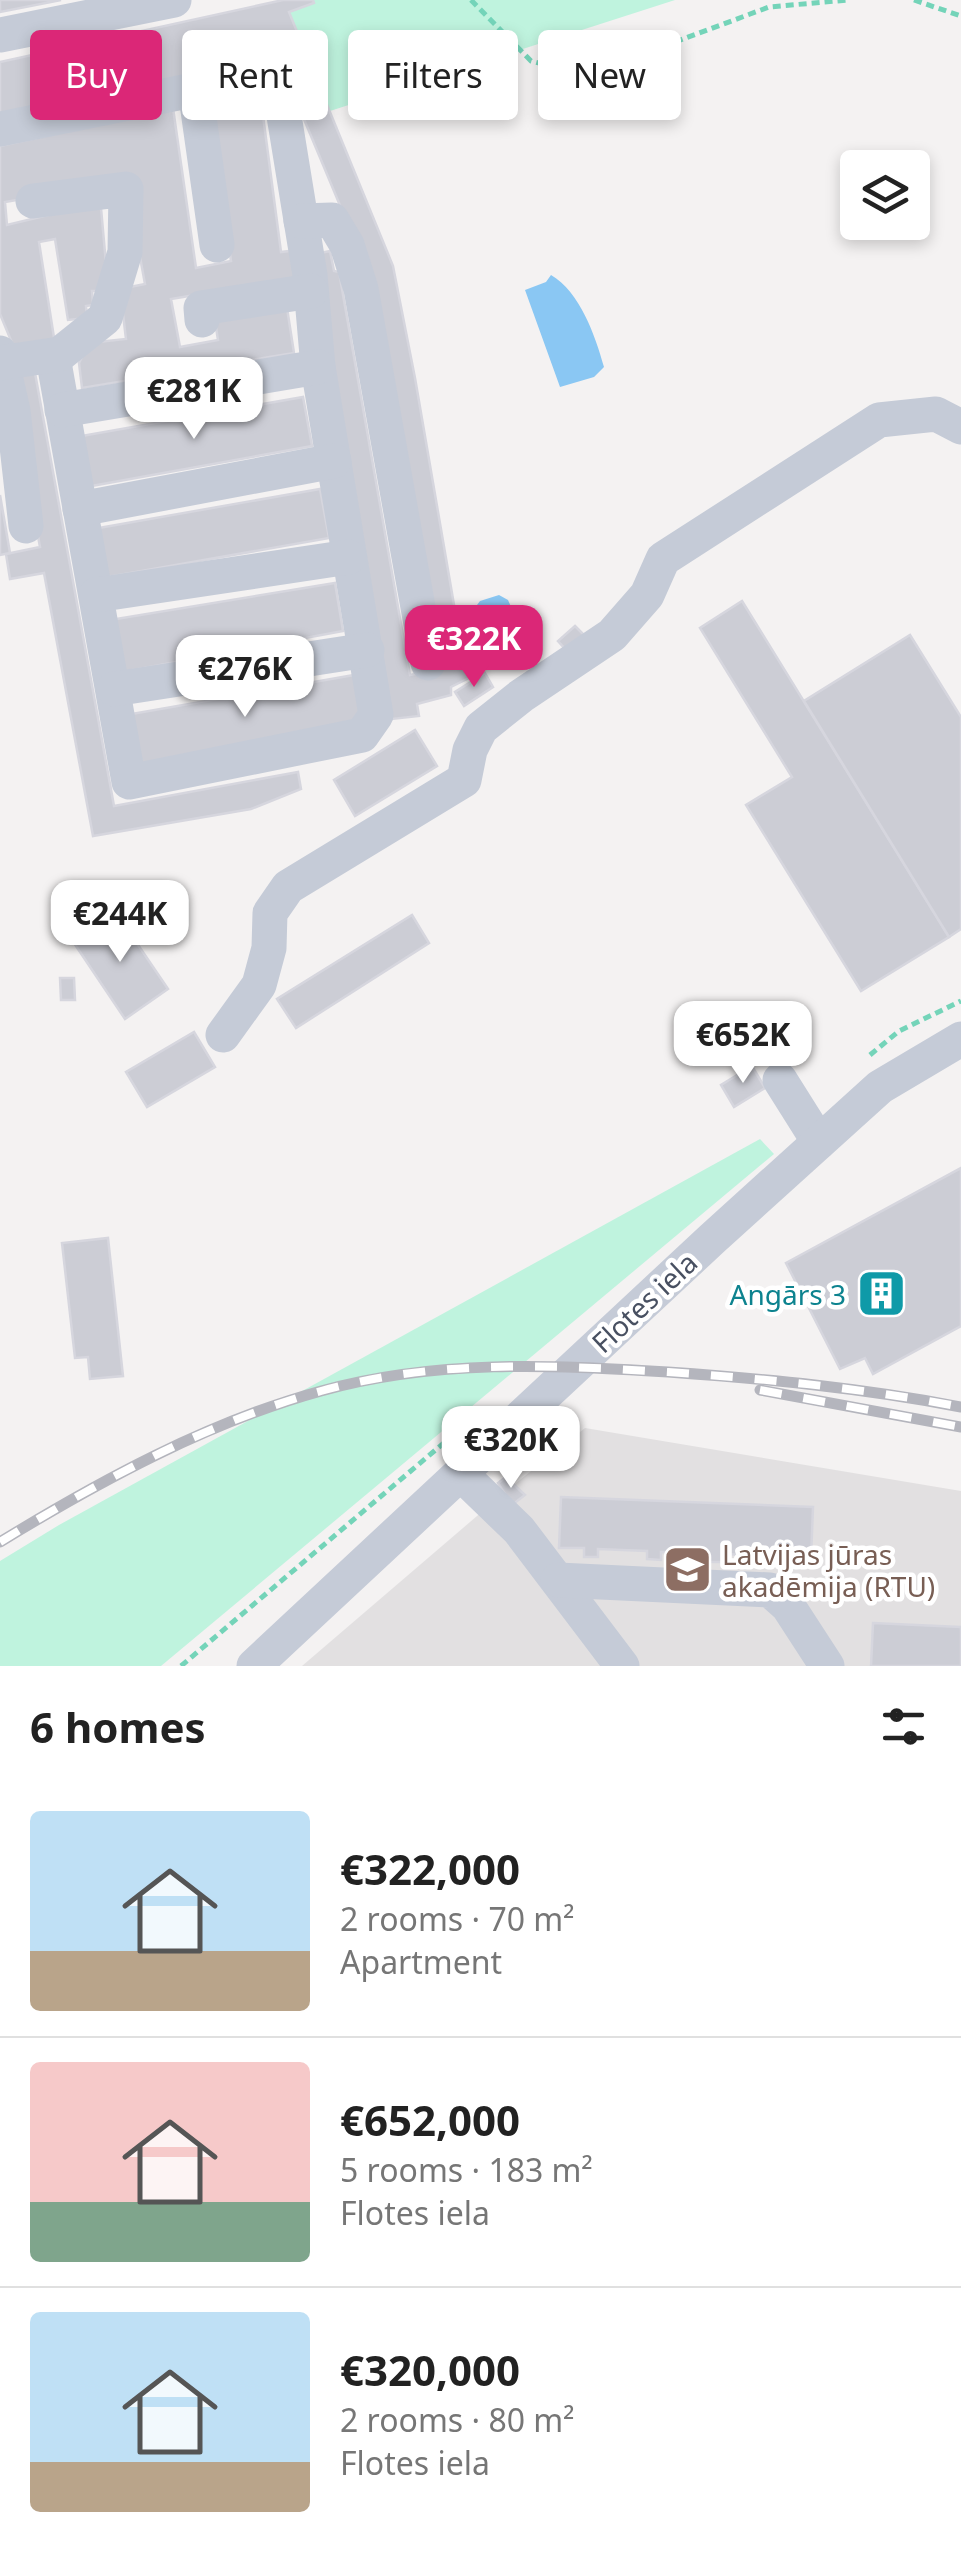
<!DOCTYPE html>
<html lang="en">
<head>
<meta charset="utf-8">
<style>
  :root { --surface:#fff; --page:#f2f2f2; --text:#222; --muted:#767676; --line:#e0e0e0; --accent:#db2777 }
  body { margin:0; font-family:"Noto Sans",sans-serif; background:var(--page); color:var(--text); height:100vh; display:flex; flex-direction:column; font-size:38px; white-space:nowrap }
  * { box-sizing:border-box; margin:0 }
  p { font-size:32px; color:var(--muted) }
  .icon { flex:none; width:55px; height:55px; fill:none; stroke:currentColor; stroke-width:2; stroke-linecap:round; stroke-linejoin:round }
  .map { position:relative; height:1666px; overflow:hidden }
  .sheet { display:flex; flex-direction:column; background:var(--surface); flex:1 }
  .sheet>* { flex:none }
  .top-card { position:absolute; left:30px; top:30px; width:902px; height:90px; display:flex; gap:20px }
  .tools { position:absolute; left:840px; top:150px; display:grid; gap:20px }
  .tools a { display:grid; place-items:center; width:90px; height:90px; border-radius:10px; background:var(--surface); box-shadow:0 5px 15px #0003; font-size:50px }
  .price { position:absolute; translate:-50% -85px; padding:0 22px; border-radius:20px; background:#fff; color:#222; font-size:32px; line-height:65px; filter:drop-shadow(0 2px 5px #0008) }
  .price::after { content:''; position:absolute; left:50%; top:60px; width:30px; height:22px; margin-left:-15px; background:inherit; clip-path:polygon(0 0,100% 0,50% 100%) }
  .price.on { background:var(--accent); color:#fff }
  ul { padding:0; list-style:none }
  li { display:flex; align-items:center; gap:30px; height:250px; padding:0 30px }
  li+li { border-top:2px solid var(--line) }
  li span { display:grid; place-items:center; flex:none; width:280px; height:200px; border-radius:10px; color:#555 }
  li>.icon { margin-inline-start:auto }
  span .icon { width:120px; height:120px; fill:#fffc; stroke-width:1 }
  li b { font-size:42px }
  h2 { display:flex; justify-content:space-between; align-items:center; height:120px; padding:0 30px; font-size:42px }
  .pill { padding:0 35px; border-radius:10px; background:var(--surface); box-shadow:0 5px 15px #0003; font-size:35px; line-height:90px }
  .pill.on { background:var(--accent); color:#fff }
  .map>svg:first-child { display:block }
  .education { fill:#e2e0e1 }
  .green { fill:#bff3de }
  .water { fill:#8ac7f3 }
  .building { fill:#cccdd5; stroke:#d6d6de; stroke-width:2.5 }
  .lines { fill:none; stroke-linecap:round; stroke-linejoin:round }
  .path { stroke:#74d4b9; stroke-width:5; stroke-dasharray:8 5; stroke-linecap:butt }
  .minor { stroke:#c5cbd7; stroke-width:35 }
  .rail-casing { stroke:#b4b5bd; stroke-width:11 }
  .rail { stroke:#fff; stroke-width:8; stroke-dasharray:22; stroke-linecap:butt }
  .labels { text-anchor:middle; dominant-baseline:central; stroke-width:9; stroke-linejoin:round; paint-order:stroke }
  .culture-label { font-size:28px; fill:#0d838f; stroke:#fff; text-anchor:end }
  .street-label { font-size:28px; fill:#485061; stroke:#fff }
  .education-label { font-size:28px; fill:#785e54; stroke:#fff; text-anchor:start }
</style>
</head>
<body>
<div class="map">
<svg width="961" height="1666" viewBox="0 0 961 1666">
  <rect width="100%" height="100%" fill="#f4f2f2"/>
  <path class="education" d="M585,1428L961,1491V1666H302L505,1492Z"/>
  <g class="green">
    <path d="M313,0H675L330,111L289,12L313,3Z"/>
    <path d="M760,1139L774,1154L161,1666H0V1561L59,1525Z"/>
  </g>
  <g class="water">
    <path d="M551,275C580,292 595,335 604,367L594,377L560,387L525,290L546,282Z"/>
    <path d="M499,595L508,600L515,616L497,628L489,623L477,605L480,601Z"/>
  </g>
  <g class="building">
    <path d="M0,0H61L0,12Z"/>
    <path d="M283,0H313L314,3L289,12L393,266L415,378L464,663L471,677L451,687V695L417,704L419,716L392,719L311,255L330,251L334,271L339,272L410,675L438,670L367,270L278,57L0,114V62Z"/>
    <path d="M260,93L281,252L298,250L301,277L171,299L180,347L218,340L215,321L287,308L294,353L82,388L79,363L89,343L126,339L120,289L145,284L126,181L5,202L7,225L65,211L101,208L107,275L101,291H92L93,305L86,306L87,318L68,320L55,239L39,242L55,344L15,350L0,314V146L173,108L196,268L231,261L208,101Z"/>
    <path d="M35,373L114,806L298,772L301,789L251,809L93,836L44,573L10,579L6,554L40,547L9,377Z"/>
    <path d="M303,397L312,446L86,487L76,437Z"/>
    <path d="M320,489L329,538L102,578L93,529Z"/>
    <path d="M0,495L10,553L0,555Z"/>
    <path d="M335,583L343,631L117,673L110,620Z"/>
    <path d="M742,601L949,937L861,991L746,805L792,777L700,628Z"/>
    <path d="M575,626L584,635L567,651L558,641Z"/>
    <path d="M910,635L961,717V929L949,937L804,701Z"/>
    <path d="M485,673L493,687L464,706L455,692Z"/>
    <path d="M354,675L363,726L137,765L126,715Z"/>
    <path d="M415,730L437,766L355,816L334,780Z"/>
    <path d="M115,911L168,989L125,1019L72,940Z"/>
    <path d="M412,915L429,943L296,1028L277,999Z"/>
    <path d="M60,978H74L75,1000H61Z"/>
    <path d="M194,1032L215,1067L147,1107L126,1072Z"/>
    <path d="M752,1066L765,1088L734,1107L721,1085Z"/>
    <path d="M961,1168V1326L873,1374L865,1358L840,1369L786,1263Z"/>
    <path d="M108,1238L123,1376L90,1379L88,1357L75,1358L62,1243Z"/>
    <path d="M506,1477L525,1495L512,1505L498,1483Z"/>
    <path d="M561,1497L813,1507L811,1558L786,1557V1565L771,1564L772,1556L724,1554L723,1562H709V1554L661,1552V1560L647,1559V1551L598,1549V1557H584V1548H559Z"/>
    <path d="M873,1623L961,1627V1666H871Z"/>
  </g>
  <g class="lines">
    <g class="path">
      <path d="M471,0L531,61L562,69L659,48L769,7L848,0"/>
      <path d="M914,0L961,16"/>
      <path d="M870,1055L899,1031L961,1001"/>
      <path d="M181,1666L452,1436"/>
    </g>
    <g class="minor">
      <path d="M0,35L174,0"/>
      <path d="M195,89L217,245"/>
      <path d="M0,129L277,73L310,275L318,367L376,715L362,735L129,782L53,357"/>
      <path d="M301,221L332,220L347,245L361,289L428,663"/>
      <path d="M202,320L201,308L311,291"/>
      <path d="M0,353L13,411L26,526"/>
      <path d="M0,363L60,354L105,318L125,252L126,189L33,201"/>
      <path d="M62,410L318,367"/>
      <path d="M80,509L334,461"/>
      <path d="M96,595L349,557"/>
      <path d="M114,689L367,650"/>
      <path d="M223,1035L259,985L269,948L270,913L288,887L464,780L470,750L481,728L521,696L612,635L647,595L663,559L879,420L936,414L961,427"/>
      <path d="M780,1080L819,1142"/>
      <path d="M461,1474L519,1530L622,1666"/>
      <path d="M558,1580L770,1590L788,1606L827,1666"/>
      <path d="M254,1666L712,1239L880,1087L961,1039"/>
    </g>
    <defs>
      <g id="rail">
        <path d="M760,1390L961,1427"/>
        <path d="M0,1542C100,1481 208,1422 321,1391C436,1359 551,1365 668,1372C767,1379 863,1388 961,1407"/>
      </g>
    </defs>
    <use href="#rail" class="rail-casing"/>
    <use href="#rail" class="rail"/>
  </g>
  <defs>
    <symbol id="building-square" viewBox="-11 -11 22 22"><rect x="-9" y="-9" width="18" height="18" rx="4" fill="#0f9aa8" stroke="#fff"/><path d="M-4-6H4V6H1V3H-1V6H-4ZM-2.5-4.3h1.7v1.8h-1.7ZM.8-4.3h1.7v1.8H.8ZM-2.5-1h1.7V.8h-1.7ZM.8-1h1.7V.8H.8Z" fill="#fff"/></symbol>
    <symbol id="university-square" viewBox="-11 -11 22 22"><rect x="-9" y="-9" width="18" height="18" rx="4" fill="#8d6e63" stroke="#fff"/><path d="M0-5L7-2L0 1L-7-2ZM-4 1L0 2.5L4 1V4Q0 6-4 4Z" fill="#fff"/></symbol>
  </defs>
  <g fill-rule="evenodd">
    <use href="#building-square" x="854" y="1266" width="55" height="55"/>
    <use href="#university-square" x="660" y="1542" width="55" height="55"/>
  </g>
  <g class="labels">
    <g class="culture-label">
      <text x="846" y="1294">Angārs 3</text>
    </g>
    <g class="street-label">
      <text transform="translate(644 1302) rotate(-43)">Flotes iela</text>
    </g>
    <g class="education-label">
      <text x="722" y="1554">Latvijas jūras<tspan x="722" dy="32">akadēmija (RTU)</tspan></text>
    </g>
  </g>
</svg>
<div class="tools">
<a><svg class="icon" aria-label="layers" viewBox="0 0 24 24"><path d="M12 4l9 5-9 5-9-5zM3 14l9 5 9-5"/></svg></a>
</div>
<b class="price" style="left:194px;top:442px">€281K</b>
<b class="price on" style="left:474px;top:690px">€322K</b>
<b class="price" style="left:245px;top:720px">€276K</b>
<b class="price" style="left:120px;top:965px">€244K</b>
<b class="price" style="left:743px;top:1086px">€652K</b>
<b class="price" style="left:511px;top:1491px">€320K</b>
<div class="top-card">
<a class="pill on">Buy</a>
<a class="pill">Rent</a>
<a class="pill">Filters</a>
<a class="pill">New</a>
</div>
</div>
<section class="sheet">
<h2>6 homes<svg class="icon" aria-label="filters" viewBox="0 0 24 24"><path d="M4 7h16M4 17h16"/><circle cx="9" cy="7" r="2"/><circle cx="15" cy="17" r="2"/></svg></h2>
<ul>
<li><span style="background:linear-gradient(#bfe0f5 70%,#b9a48a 0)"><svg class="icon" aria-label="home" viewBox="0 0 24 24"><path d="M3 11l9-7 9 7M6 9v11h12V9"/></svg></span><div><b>€322,000</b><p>2 rooms · 70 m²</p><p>Apartment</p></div></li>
<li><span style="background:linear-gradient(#f6c9c9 70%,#7fa58c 0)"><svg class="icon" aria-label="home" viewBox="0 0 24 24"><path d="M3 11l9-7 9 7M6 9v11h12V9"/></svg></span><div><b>€652,000</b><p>5 rooms · 183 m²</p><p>Flotes iela</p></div></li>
<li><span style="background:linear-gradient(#bfe0f5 75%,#b9a48a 0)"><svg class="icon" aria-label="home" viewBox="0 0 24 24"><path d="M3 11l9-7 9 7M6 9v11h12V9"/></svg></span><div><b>€320,000</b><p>2 rooms · 80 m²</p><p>Flotes iela</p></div></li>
</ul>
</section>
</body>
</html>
